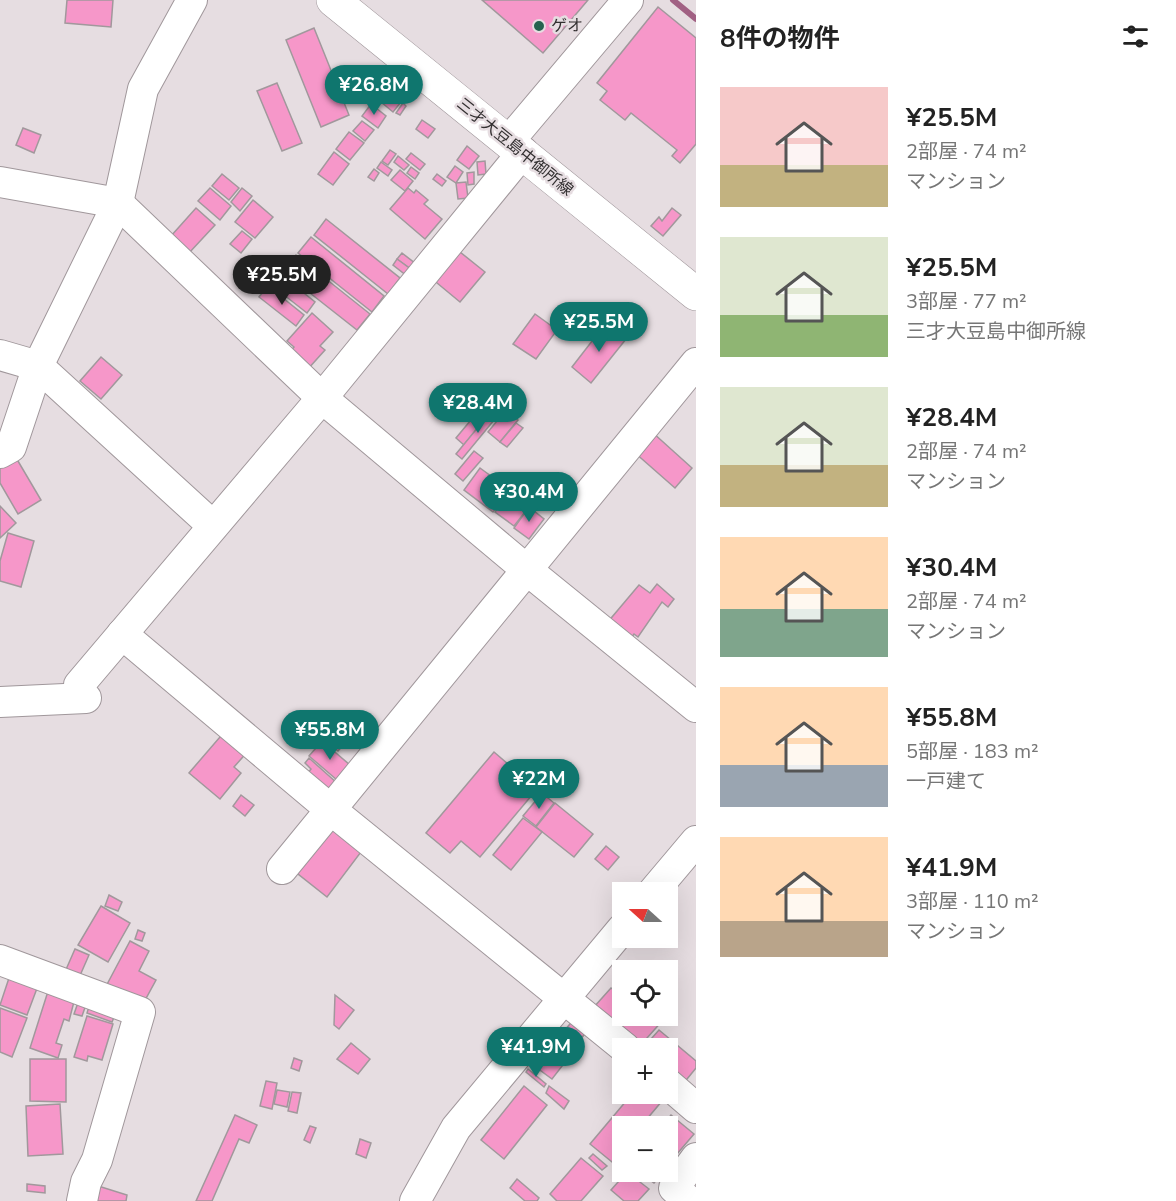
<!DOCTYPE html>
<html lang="ja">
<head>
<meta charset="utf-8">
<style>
  :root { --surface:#fff; --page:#f6f6f6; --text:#222; --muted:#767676; --accent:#0f766e }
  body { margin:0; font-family:"Nunito Sans","Noto Sans JP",sans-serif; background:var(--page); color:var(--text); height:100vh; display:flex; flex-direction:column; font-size:22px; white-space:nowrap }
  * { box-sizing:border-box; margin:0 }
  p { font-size:20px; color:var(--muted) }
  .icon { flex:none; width:33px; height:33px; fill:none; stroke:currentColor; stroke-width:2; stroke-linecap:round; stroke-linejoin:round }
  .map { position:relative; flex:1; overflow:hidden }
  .side { display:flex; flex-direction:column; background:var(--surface); width:480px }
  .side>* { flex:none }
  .needle { width:39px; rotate:291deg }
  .controls { position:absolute; left:612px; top:882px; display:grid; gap:12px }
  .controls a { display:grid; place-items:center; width:66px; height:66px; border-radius:0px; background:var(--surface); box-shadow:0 6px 24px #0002; font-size:30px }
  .price { position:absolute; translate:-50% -51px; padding:0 14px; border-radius:21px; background:var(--accent); color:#fff; font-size:20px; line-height:39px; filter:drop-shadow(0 2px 3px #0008) }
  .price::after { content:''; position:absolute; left:50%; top:36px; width:18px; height:14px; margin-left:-9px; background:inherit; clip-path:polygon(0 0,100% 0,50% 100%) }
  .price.current { background:#222; color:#fff }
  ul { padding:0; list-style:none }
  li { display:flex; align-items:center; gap:18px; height:150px; padding:0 24px }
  li span { display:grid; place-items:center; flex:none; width:168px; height:120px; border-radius:0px; color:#555 }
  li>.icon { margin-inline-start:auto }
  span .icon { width:72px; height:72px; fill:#fffc; stroke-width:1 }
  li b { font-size:26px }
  h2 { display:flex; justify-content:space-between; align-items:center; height:72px; padding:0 24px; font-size:26px }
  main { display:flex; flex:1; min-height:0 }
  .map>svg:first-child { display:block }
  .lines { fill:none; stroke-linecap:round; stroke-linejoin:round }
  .stream { stroke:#a16083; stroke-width:6 }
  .building { fill:#f697c9; stroke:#a1989c; stroke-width:1.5 }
  .minor-casing { stroke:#a0979b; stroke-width:32 }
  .major-casing { stroke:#a0979b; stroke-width:34 }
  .minor { stroke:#fff; stroke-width:30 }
  .major { stroke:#fff; stroke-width:33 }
  .poi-dot { fill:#25624e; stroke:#e6dde1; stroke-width:2 }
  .labels { text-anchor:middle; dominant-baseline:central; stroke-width:5; stroke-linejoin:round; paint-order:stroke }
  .poi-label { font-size:16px; fill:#322f30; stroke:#e6dde1; text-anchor:start }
  .street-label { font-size:16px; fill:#322f30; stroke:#e6dde1 }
</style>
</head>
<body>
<main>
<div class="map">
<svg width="696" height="1201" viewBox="0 0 696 1201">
  <rect width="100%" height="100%" fill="#e6dde1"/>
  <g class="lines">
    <path class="stream" d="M673,0L696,19"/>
  </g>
  <g class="building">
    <path d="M67,0H113L111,27L65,23Z"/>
    <path d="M482,0H588L543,53Z"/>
    <path d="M658,7L696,38V144L680,163L672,156L677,150L631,113L625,120L600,100L607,91L597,83Z"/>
    <path d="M314,28L349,115L321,127L286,40Z"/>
    <path d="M386,82L405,97L393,112L375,97Z"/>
    <path d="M277,83L302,143L282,151L257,91Z"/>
    <path d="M403,103L406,106L400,115L396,113Z"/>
    <path d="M371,104L386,116L378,128L362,116Z"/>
    <path d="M422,120L435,129L428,138L416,129Z"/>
    <path d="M362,121L374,130L365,141L353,131Z"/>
    <path d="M23,128L41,135L34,153L16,145Z"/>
    <path d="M349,132L364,143L350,160L336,149Z"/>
    <path d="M467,146L479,156L469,169L457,160Z"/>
    <path d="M390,150L396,154L388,165L382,161Z"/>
    <path d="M334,152L349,164L333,185L318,174Z"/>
    <path d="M411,153L425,164L420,170L406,159Z"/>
    <path d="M398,156L409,165L404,170L394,162Z"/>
    <path d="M485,161L486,174L478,175L477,162Z"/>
    <path d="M381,162L392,170L388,176L377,168Z"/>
    <path d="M455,166L463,172L456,183L447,177Z"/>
    <path d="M411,167L419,173L415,179L407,173Z"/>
    <path d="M374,169L379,173L374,181L368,177Z"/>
    <path d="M400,170L413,181L405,191L391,180Z"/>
    <path d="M474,172V184L468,185L467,173Z"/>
    <path d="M222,174L239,188L229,200L212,186Z"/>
    <path d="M437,174L446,181L442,186L433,179Z"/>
    <path d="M466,182L468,198L458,199L456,183Z"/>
    <path d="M210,188L231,206L220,220L198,201Z"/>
    <path d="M242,188L252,196L240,211L231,202Z"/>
    <path d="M408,188L414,193L416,190L428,200L424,204L442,219L425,239L390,209Z"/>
    <path d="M253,200L273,217L255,238L235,222Z"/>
    <path d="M196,208L215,225L189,253L171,236Z"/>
    <path d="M672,208L681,215L663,236L651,226L659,217L662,221Z"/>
    <path d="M326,219L400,278L388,294L314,235Z"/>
    <path d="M242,231L252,239L241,253L230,244Z"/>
    <path d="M311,237L384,296L372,312L298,253Z"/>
    <path d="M455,248L485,272L460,302L431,278Z"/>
    <path d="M402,253L416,264L412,270L397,259Z"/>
    <path d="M296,255L370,314L357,330L282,271Z"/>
    <path d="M397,259L412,270L407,276L393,265Z"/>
    <path d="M279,273L315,302L307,313L270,284Z"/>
    <path d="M268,286L304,315L296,326L259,297Z"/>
    <path d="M312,313L333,332L320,346L325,350L307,370L288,354L294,347L287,341Z"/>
    <path d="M535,314L557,330L536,359L513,344Z"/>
    <path d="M606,323L626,339L591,383L572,367Z"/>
    <path d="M101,357L122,375L101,399L80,381Z"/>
    <path d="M497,388L505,394L493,409L485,403Z"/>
    <path d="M485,403L493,409L464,445L456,438Z"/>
    <path d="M493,409L499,414L462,459L456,454Z"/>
    <path d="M506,410L518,420L500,442L488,432Z"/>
    <path d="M516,423L523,428L507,447L500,442Z"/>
    <path d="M652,432L692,468L675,488L634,452Z"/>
    <path d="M474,451L483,458L463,481L455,474Z"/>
    <path d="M15,456L41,500L18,514L0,483V465Z"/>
    <path d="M480,468L510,490L493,512L464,490Z"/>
    <path d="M506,498L525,512L514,526L495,512Z"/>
    <path d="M0,506L16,523L0,538Z"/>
    <path d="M529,507L544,519L529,539L514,528Z"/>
    <path d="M8,533L34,541L21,587L0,581V561Z"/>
    <path d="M657,584L674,599L668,607L662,602L638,637L634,634L629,641L607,623L639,585L650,593Z"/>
    <path d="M337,723L346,730L340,737L332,729Z"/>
    <path d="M226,730L249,750L234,767L241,773L220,799L189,773Z"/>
    <path d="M331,730L346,742L338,751L323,739Z"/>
    <path d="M322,741L350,765L337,780L309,756Z"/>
    <path d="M494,752L537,789L480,857L461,841L450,853L426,833Z"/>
    <path d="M309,758L337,783L330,792L308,773L311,769L305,763Z"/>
    <path d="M542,793L554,803L536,826L523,816Z"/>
    <path d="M241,795L254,805L245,816L233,806Z"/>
    <path d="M555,803L593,834L574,857L536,827Z"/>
    <path d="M523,818L542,832L511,870L493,855Z"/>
    <path d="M330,822L364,848L327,897L293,870Z"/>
    <path d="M606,846L619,857L608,870L595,859Z"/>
    <path d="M109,895L122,902L118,911L105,906Z"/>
    <path d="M101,906L130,923L108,962L78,945Z"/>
    <path d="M138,930L145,933L142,941L135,939Z"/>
    <path d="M130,941L149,951L139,971L156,980L144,1002L104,990Z"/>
    <path d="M75,949L89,955L78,980L64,974Z"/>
    <path d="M11,972L39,983L27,1015L0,1005Z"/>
    <path d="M621,983L622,1016H658L663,1020L639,1047L594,1007L611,988L615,991Z"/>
    <path d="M50,985L76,994L69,1021L64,1019L56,1043L62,1045L58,1058L30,1048Z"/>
    <path d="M335,995L354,1010L339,1029L334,1025Z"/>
    <path d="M80,997L88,999L82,1016L74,1014Z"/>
    <path d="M91,1000L117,1010L112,1022L87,1013Z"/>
    <path d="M0,1008L27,1018L12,1057L0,1052Z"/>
    <path d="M87,1016L113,1024L102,1060L88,1056L87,1061L74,1057Z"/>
    <path d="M574,1019L588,1030L579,1041L565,1030Z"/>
    <path d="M560,1028L580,1043L552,1079L529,1062L554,1031L557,1033Z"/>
    <path d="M659,1030L696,1061V1068L683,1084L668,1072V1048H643Z"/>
    <path d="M351,1043L370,1059L358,1074L337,1059Z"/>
    <path d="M294,1058L302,1061L299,1071L291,1068Z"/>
    <path d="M30,1059H66V1102L30,1101Z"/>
    <path d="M528,1069L546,1084L544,1087L526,1072Z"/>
    <path d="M266,1081L277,1083L272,1109L260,1106Z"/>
    <path d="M524,1086L547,1105L504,1159L481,1140Z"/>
    <path d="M549,1086L569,1101L564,1109L546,1093Z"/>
    <path d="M277,1090L290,1092L287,1107L274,1104Z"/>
    <path d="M292,1092L301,1093L297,1113L288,1111Z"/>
    <path d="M632,1094H653L662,1101L641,1126H622V1149L612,1162L590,1144Z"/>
    <path d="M60,1104L63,1154L28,1156L26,1106Z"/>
    <path d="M235,1115L257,1125L249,1143L239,1139L212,1201H196Z"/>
    <path d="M671,1115L694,1134L677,1154L668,1146V1126H662Z"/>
    <path d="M310,1126L316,1128L310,1143L304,1140Z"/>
    <path d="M360,1139L371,1143L366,1158L356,1154Z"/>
    <path d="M593,1154L607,1166L602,1170L589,1158Z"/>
    <path d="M581,1158L603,1176L581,1201H557L550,1194Z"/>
    <path d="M627,1172L649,1189L638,1201H624L611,1190Z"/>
    <path d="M639,1172H663L654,1183Z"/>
    <path d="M517,1179L539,1198L537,1201H525L510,1188Z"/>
    <path d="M27,1184L45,1186V1193L27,1191Z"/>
    <path d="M95,1185L127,1195L126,1201H91Z"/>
  </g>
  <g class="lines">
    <defs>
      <g id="minor">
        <path d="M509,141L628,0"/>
        <path d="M0,182L118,203L322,398L527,570L696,707"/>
        <path d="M0,355L38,366L213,526"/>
        <path d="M0,453L11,447L38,366L118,203L143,89L192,0"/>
        <path d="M122,634L330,809L625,1048"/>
        <path d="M79,685L322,398L523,152"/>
        <path d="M0,702L86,698"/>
        <path d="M282,869L696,363"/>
        <path d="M653,892L696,841"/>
        <path d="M0,960L140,1012L97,1160L86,1182L82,1201"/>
        <path d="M668,1084L696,1108"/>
        <path d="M415,1201L456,1128L622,929"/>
        <path d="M689,1201L674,1188L696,1158"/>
      </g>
      <path id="major" d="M333,0L696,294"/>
    </defs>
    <use href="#minor" class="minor-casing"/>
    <use href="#major" class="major-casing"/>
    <use href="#minor" class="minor"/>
    <use href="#major" class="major"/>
  </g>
  <circle class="poi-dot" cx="539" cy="26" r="6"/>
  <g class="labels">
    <g class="poi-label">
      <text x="551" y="26">ゲオ</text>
    </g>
    <g class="street-label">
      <text transform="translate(515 147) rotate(39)">三才大豆島中御所線</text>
    </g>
  </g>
</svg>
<div class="controls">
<a><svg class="needle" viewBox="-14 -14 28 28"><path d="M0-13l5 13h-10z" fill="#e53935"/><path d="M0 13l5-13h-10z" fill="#767676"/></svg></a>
<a><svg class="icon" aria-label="locate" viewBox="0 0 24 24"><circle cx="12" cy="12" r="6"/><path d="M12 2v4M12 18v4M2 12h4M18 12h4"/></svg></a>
<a>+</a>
<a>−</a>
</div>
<b class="price" style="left:374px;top:116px">¥26.8M</b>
<b class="price current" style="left:282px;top:306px">¥25.5M</b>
<b class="price" style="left:599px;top:353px">¥25.5M</b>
<b class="price" style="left:478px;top:434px">¥28.4M</b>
<b class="price" style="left:529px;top:523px">¥30.4M</b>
<b class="price" style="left:330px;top:761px">¥55.8M</b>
<b class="price" style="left:539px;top:810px">¥22M</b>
<b class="price" style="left:536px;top:1078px">¥41.9M</b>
</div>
<section class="side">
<h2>8件の物件<svg class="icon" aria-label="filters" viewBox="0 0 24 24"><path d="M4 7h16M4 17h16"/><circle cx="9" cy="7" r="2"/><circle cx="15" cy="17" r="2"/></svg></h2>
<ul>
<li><span style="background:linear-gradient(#f6c9c9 65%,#c2b280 0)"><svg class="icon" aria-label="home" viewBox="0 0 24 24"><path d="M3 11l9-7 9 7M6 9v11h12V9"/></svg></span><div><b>¥25.5M</b><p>2部屋 · 74 m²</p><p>マンション</p></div></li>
<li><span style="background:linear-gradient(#dfe7d0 65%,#8fb573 0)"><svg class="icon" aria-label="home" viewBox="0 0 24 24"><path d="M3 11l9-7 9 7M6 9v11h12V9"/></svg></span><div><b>¥25.5M</b><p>3部屋 · 77 m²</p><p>三才大豆島中御所線</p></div></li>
<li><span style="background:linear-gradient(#dfe7d0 65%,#c2b280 0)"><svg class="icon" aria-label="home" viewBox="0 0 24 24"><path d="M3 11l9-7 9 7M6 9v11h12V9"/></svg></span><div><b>¥28.4M</b><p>2部屋 · 74 m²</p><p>マンション</p></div></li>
<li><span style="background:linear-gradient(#ffd9b3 60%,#7fa58c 0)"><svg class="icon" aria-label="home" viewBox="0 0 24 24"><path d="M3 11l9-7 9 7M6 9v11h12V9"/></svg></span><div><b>¥30.4M</b><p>2部屋 · 74 m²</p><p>マンション</p></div></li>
<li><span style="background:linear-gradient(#ffd9b3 65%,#9aa5b1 0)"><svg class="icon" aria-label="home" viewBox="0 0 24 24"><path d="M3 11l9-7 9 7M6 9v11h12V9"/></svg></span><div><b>¥55.8M</b><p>5部屋 · 183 m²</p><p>一戸建て</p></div></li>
<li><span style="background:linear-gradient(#ffd9b3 70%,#b9a48a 0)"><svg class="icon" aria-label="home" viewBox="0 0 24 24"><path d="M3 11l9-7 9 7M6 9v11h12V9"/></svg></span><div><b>¥41.9M</b><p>3部屋 · 110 m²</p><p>マンション</p></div></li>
</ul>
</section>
</main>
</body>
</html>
